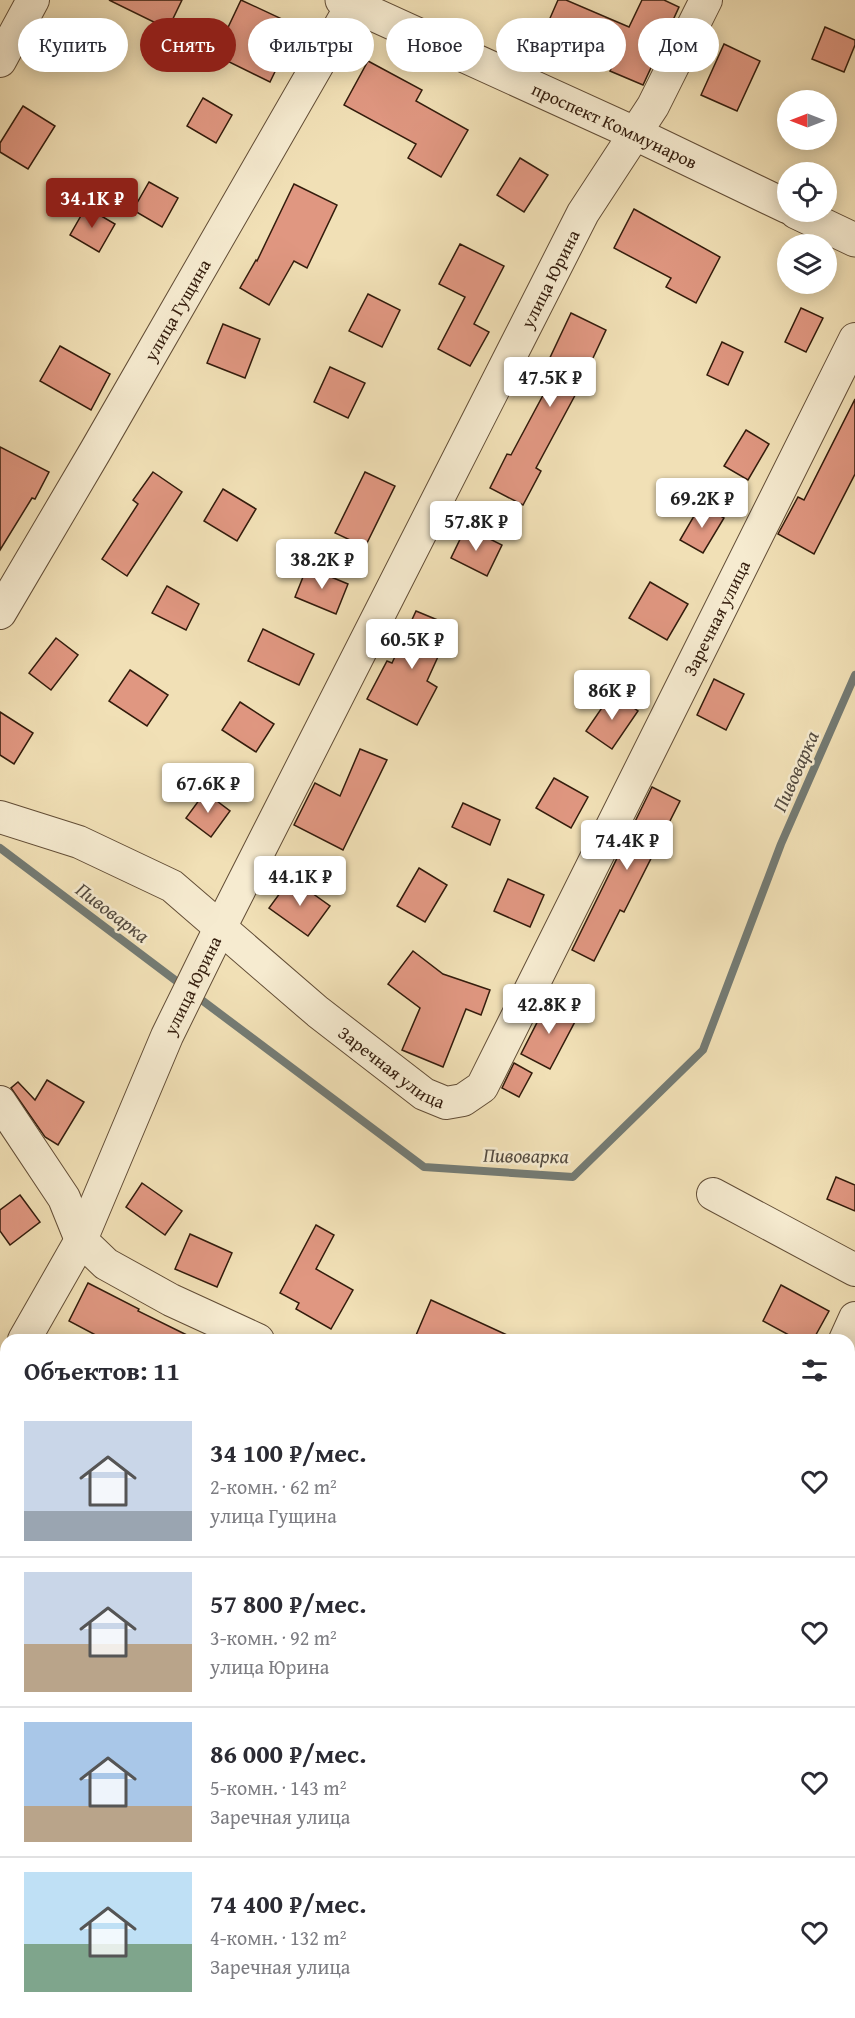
<!DOCTYPE html>
<html lang="ru">
<head>
<meta charset="utf-8">
<style>
  :root { --surface:#fff; --page:#f7f7f7; --text:#2b2b33; --muted:#7c7c81; --line:#e1e1e2; --accent:#8f2418 }
  body { margin:0; font-family:"Gentium Book Plus",serif; background:var(--page); color:var(--text); height:100vh; display:flex; flex-direction:column; font-size:22px; white-space:nowrap }
  * { box-sizing:border-box; margin:0 }
  p { font-size:20px; color:var(--muted) }
  .icon { flex:none; width:33px; height:33px; fill:none; stroke:currentColor; stroke-width:2; stroke-linecap:round; stroke-linejoin:round }
  .map { position:relative; flex:1; overflow:hidden }
  .sheet { position:absolute; left:0px; top:1334px; width:855px; height:686px; display:flex; flex-direction:column; background:var(--surface); border-radius:18px 18px 0 0; box-shadow:0 3px 15px #0003 }
  .sheet>* { flex:none }
  .top-card { position:absolute; left:18px; top:18px; width:819px; height:54px; display:flex; gap:12px }
  .needle { width:39px; rotate:270deg }
  .tools { position:absolute; left:777px; top:90px; display:grid; gap:12px }
  .tools a { display:grid; place-items:center; width:60px; height:60px; border-radius:50%; background:var(--surface); box-shadow:0 3px 15px #0003; font-size:30px }
  .price { position:absolute; translate:-50% -51px; padding:0 14px; border-radius:6px; background:#fff; color:#222; font-size:20px; line-height:39px; filter:drop-shadow(0 2px 3px #0008) }
  .price::after { content:''; position:absolute; left:50%; top:36px; width:18px; height:14px; margin-left:-9px; background:inherit; clip-path:polygon(0 0,100% 0,50% 100%) }
  .price.active { background:var(--accent); color:#fff }
  ul { padding:0; list-style:none }
  li { display:flex; align-items:center; gap:18px; height:150px; padding:0 24px }
  li+li { border-top:2px solid var(--line) }
  li span { display:grid; place-items:center; flex:none; width:168px; height:120px; border-radius:0px; color:#555 }
  li>.icon { margin-inline-start:auto }
  span .icon { width:72px; height:72px; fill:#fffc; stroke-width:1 }
  li b { font-size:26px }
  h2 { display:flex; justify-content:space-between; align-items:center; height:72px; padding:0 24px; font-size:26px }
  .chip { padding:0 21px; border-radius:27px; background:var(--surface); box-shadow:0 3px 15px #0003; font-size:21px; line-height:54px }
  .chip.active { background:var(--accent); color:#fff }
  .map>svg:first-child { display:block }
  .lines { fill:none; stroke-linecap:round; stroke-linejoin:round }
  .stream { stroke:#747b74; stroke-width:8 }
  .building { fill:#e09781; stroke:#331c0c; stroke-width:1.5 }
  .minor-casing { stroke:#624d36; stroke-width:34 }
  .tertiary-casing { stroke:#624d36; stroke-width:35 }
  .minor { stroke:#f6ebd0; stroke-width:32 }
  .tertiary { stroke:#f6ebd0; stroke-width:33 }
  .labels { text-anchor:middle; dominant-baseline:central; stroke-width:5; stroke-linejoin:round; paint-order:stroke }
  .street-label { font-size:18px; fill:#331c0c; stroke:#f6ebd0 }
  .water-label { font-size:20px; font-style:italic; fill:#544b40; stroke:#f6ebd0 }
</style>
</head>
<body>
<div class="map">
<svg width="855" height="2018" viewBox="0 0 855 2018">
  <rect width="100%" height="100%" fill="#f1e0b6"/>
  <filter id="stains"><feTurbulence type="fractalNoise" baseFrequency=".00333" numOctaves="4"/><feColorMatrix values="0 0 0 0 .2 0 0 0 0 .09 0 0 0 0 .02 0 0 0 .5 -.17"/></filter>
  <radialGradient id="worn" r=".72"><stop offset=".6" stop-color="#630" stop-opacity="0"/><stop offset="1" stop-color="#630" stop-opacity=".3"/></radialGradient>
  <g class="lines">
    <g class="stream">
      <path d="M0,848L183,986"/>
      <path d="M195,995L424,1167L573,1177L703,1050L781,844L855,675"/>
    </g>
  </g>
  <g class="building">
    <path d="M109,0H182L168,29Z"/>
    <path d="M241,0L297,26L270,82L215,55Z"/>
    <path d="M558,0H566L629,27L642,0H664L679,7L643,85L610,71L617,55L547,25Z"/>
    <path d="M60,26L97,43L86,69L49,52Z"/>
    <path d="M825,27L855,40V45L844,72L812,59Z"/>
    <path d="M724,44L760,61L737,111L701,95Z"/>
    <path d="M368,61L422,90L416,101L468,130L441,177L408,158L416,144L344,105Z"/>
    <path d="M203,98L232,115L216,143L187,126Z"/>
    <path d="M23,106L55,126L28,169L0,152V143Z"/>
    <path d="M520,158L548,175L524,212L497,195Z"/>
    <path d="M149,182L178,198L162,227L133,210Z"/>
    <path d="M294,184L337,205L307,268L294,261L269,305L240,288L256,260L257,261Z"/>
    <path d="M86,207L115,224L99,252L70,235Z"/>
    <path d="M634,209L720,257L696,303L666,287L671,278L614,248Z"/>
    <path d="M460,244L504,266L474,324L489,332L470,366L438,349L465,297L439,284Z"/>
    <path d="M368,294L400,310L382,347L349,331Z"/>
    <path d="M801,308L823,318L806,352L785,342Z"/>
    <path d="M571,313L606,330L579,388L536,468L541,471L523,505L490,488L507,454L511,455L557,369L547,364Z"/>
    <path d="M223,324L260,339L245,378L207,363Z"/>
    <path d="M722,342L743,352L728,385L707,375Z"/>
    <path d="M60,346L110,374L91,410L40,381Z"/>
    <path d="M330,367L365,383L348,418L314,402Z"/>
    <path d="M855,399V474L814,554L778,534L798,497L804,500Z"/>
    <path d="M746,430L769,444L748,480L724,466Z"/>
    <path d="M0,447L49,472L35,499L32,498L0,550Z"/>
    <path d="M153,472L182,492L127,576L102,559L138,504L133,500Z"/>
    <path d="M365,472L395,486L365,547L335,533Z"/>
    <path d="M223,489L256,509L237,541L204,521Z"/>
    <path d="M701,504L724,518L703,553L680,540Z"/>
    <path d="M466,527L502,545L487,576L451,558Z"/>
    <path d="M307,567L348,584L336,614L295,597Z"/>
    <path d="M650,582L688,604L667,640L629,618Z"/>
    <path d="M167,586L199,604L186,630L152,613Z"/>
    <path d="M416,611L452,626L427,681L437,687L417,725L367,699L387,661L392,663Z"/>
    <path d="M263,629L314,654L299,685L248,661Z"/>
    <path d="M56,638L78,655L51,690L29,673Z"/>
    <path d="M130,670L168,695L147,726L109,701Z"/>
    <path d="M714,679L744,694L726,730L697,715Z"/>
    <path d="M612,693L638,711L612,749L586,731Z"/>
    <path d="M240,702L274,724L256,752L222,730Z"/>
    <path d="M0,712L33,733L14,764L0,755Z"/>
    <path d="M360,749L387,760L343,850L294,825L315,783L340,796Z"/>
    <path d="M554,778L588,797L571,828L536,808Z"/>
    <path d="M652,787L680,801L624,912L620,910L594,961L572,950Z"/>
    <path d="M205,792L230,811L211,837L186,818Z"/>
    <path d="M463,803L500,820L490,845L452,827Z"/>
    <path d="M419,868L447,885L425,922L397,906Z"/>
    <path d="M291,878L330,906L308,936L269,908Z"/>
    <path d="M508,879L544,895L530,927L494,911Z"/>
    <path d="M413,951L443,974L490,990L481,1015L466,1009L443,1067L402,1050L420,1008L388,984Z"/>
    <path d="M548,1001L578,1016L550,1069L521,1054Z"/>
    <path d="M514,1063L532,1073L519,1097L502,1088Z"/>
    <path d="M47,1080L84,1102L58,1145L45,1137L11,1088L18,1082L35,1100Z"/>
    <path d="M836,1177L855,1185V1211L827,1199Z"/>
    <path d="M142,1183L182,1211L165,1235L126,1207Z"/>
    <path d="M20,1195L40,1222L10,1245L0,1231V1210Z"/>
    <path d="M316,1225L334,1235L316,1269L353,1290L331,1329L296,1309L299,1303L280,1293Z"/>
    <path d="M190,1234L232,1253L217,1287L175,1269Z"/>
    <path d="M88,1283L139,1309L138,1311L197,1340H105L69,1321Z"/>
    <path d="M781,1285L829,1311L813,1340H798L763,1321Z"/>
    <path d="M431,1300L518,1340H414Z"/>
  </g>
  <g class="lines">
    <defs>
      <g id="minor">
        <path d="M0,61L33,0"/>
        <path id="s1" d="M0,613L96,450L352,5"/>
        <path id="s2" d="M0,817L79,842L172,886L318,1012L424,1094L446,1103L463,1100L482,1087L855,339"/>
        <path d="M0,1102L64,1198L81,1240L106,1264L171,1300L258,1340"/>
        <path d="M713,1194L855,1270"/>
        <path id="s3" d="M24,1340L81,1240L167,1036L220,928L583,213L653,106L706,0"/>
        <path d="M845,1340L855,1318"/>
        <path d="M0,1381L6,1371"/>
        <path d="M0,1865L6,1868"/>
        <path d="M314,2013L323,2018"/>
        <path d="M530,2018L532,2013"/>
      </g>
      <g id="tertiary">
        <path id="s4" d="M342,0L636,134L788,207"/>
        <path d="M796,212L855,240"/>
      </g>
    </defs>
    <use href="#minor" class="minor-casing"/>
    <use href="#tertiary" class="tertiary-casing"/>
    <use href="#minor" class="minor"/>
    <use href="#tertiary" class="tertiary"/>
  </g>
  <g class="labels">
    <g class="street-label">
      <text stroke="none"><textPath href="#s4" startOffset="300">проспект Коммунаров</textPath></text>
      <text stroke="none"><textPath href="#s3" startOffset="1185">улица Юрина</textPath></text>
      <text stroke="none"><textPath href="#s1" startOffset="351">улица Гущина</textPath></text>
      <text stroke="none"><textPath href="#s2" startOffset="1101">Заречная улица</textPath></text>
      <text stroke="none"><textPath href="#s3" startOffset="393">улица Юрина</textPath></text>
      <text stroke="none"><textPath href="#s2" startOffset="471">Заречная улица</textPath></text>
    </g>
    <g class="water-label">
      <text transform="translate(795 771) rotate(-66)">Пивоварка</text>
      <text transform="translate(113 912) rotate(37)">Пивоварка</text>
      <text transform="translate(526 1155) rotate(1)">Пивоварка</text>
    </g>
  </g>
  <rect width="100%" height="100%" filter="url(#stains)"/>
  <rect width="100%" height="100%" fill="url(#worn)"/>
</svg>
<div class="tools">
<a><svg class="needle" viewBox="-14 -14 28 28"><path d="M0-13l5 13h-10z" fill="#e53935"/><path d="M0 13l5-13h-10z" fill="#7c7c81"/></svg></a>
<a><svg class="icon" aria-label="locate" viewBox="0 0 24 24"><circle cx="12" cy="12" r="6"/><path d="M12 2v4M12 18v4M2 12h4M18 12h4"/></svg></a>
<a><svg class="icon" aria-label="layers" viewBox="0 0 24 24"><path d="M12 4l9 5-9 5-9-5zM3 14l9 5 9-5"/></svg></a>
</div>
<b class="price active" style="left:92px;top:229px">34.1K ₽</b>
<b class="price" style="left:550px;top:408px">47.5K ₽</b>
<b class="price" style="left:702px;top:529px">69.2K ₽</b>
<b class="price" style="left:476px;top:552px">57.8K ₽</b>
<b class="price" style="left:322px;top:590px">38.2K ₽</b>
<b class="price" style="left:412px;top:670px">60.5K ₽</b>
<b class="price" style="left:612px;top:721px">86K ₽</b>
<b class="price" style="left:208px;top:814px">67.6K ₽</b>
<b class="price" style="left:627px;top:871px">74.4K ₽</b>
<b class="price" style="left:300px;top:907px">44.1K ₽</b>
<b class="price" style="left:549px;top:1035px">42.8K ₽</b>
<div class="top-card">
<a class="chip">Купить</a>
<a class="chip active">Снять</a>
<a class="chip">Фильтры</a>
<a class="chip">Новое</a>
<a class="chip">Квартира</a>
<a class="chip">Дом</a>
</div>
<section class="sheet">
<h2>Объектов: 11<svg class="icon" aria-label="filters" viewBox="0 0 24 24"><path d="M4 7h16M4 17h16"/><circle cx="9" cy="7" r="2"/><circle cx="15" cy="17" r="2"/></svg></h2>
<ul>
<li><span style="background:linear-gradient(#c9d6e8 75%,#9aa5b1 0)"><svg class="icon" aria-label="home" viewBox="0 0 24 24"><path d="M3 11l9-7 9 7M6 9v11h12V9"/></svg></span><div><b>34 100 ₽/мес.</b><p>2-комн. · 62 m²</p><p>улица Гущина</p></div><svg class="icon" aria-label="heart" viewBox="0 0 24 24"><path d="M12 20l-8-8c-3-5 5-10 8-4 3-6 11-1 8 4z"/></svg></li>
<li><span style="background:linear-gradient(#c9d6e8 60%,#b9a48a 0)"><svg class="icon" aria-label="home" viewBox="0 0 24 24"><path d="M3 11l9-7 9 7M6 9v11h12V9"/></svg></span><div><b>57 800 ₽/мес.</b><p>3-комн. · 92 m²</p><p>улица Юрина</p></div><svg class="icon" aria-label="heart" viewBox="0 0 24 24"><path d="M12 20l-8-8c-3-5 5-10 8-4 3-6 11-1 8 4z"/></svg></li>
<li><span style="background:linear-gradient(#a9c7e8 70%,#b9a48a 0)"><svg class="icon" aria-label="home" viewBox="0 0 24 24"><path d="M3 11l9-7 9 7M6 9v11h12V9"/></svg></span><div><b>86 000 ₽/мес.</b><p>5-комн. · 143 m²</p><p>Заречная улица</p></div><svg class="icon" aria-label="heart" viewBox="0 0 24 24"><path d="M12 20l-8-8c-3-5 5-10 8-4 3-6 11-1 8 4z"/></svg></li>
<li><span style="background:linear-gradient(#bfe0f5 60%,#7fa58c 0)"><svg class="icon" aria-label="home" viewBox="0 0 24 24"><path d="M3 11l9-7 9 7M6 9v11h12V9"/></svg></span><div><b>74 400 ₽/мес.</b><p>4-комн. · 132 m²</p><p>Заречная улица</p></div><svg class="icon" aria-label="heart" viewBox="0 0 24 24"><path d="M12 20l-8-8c-3-5 5-10 8-4 3-6 11-1 8 4z"/></svg></li>
</ul>
</section>
</div>
</body>
</html>
